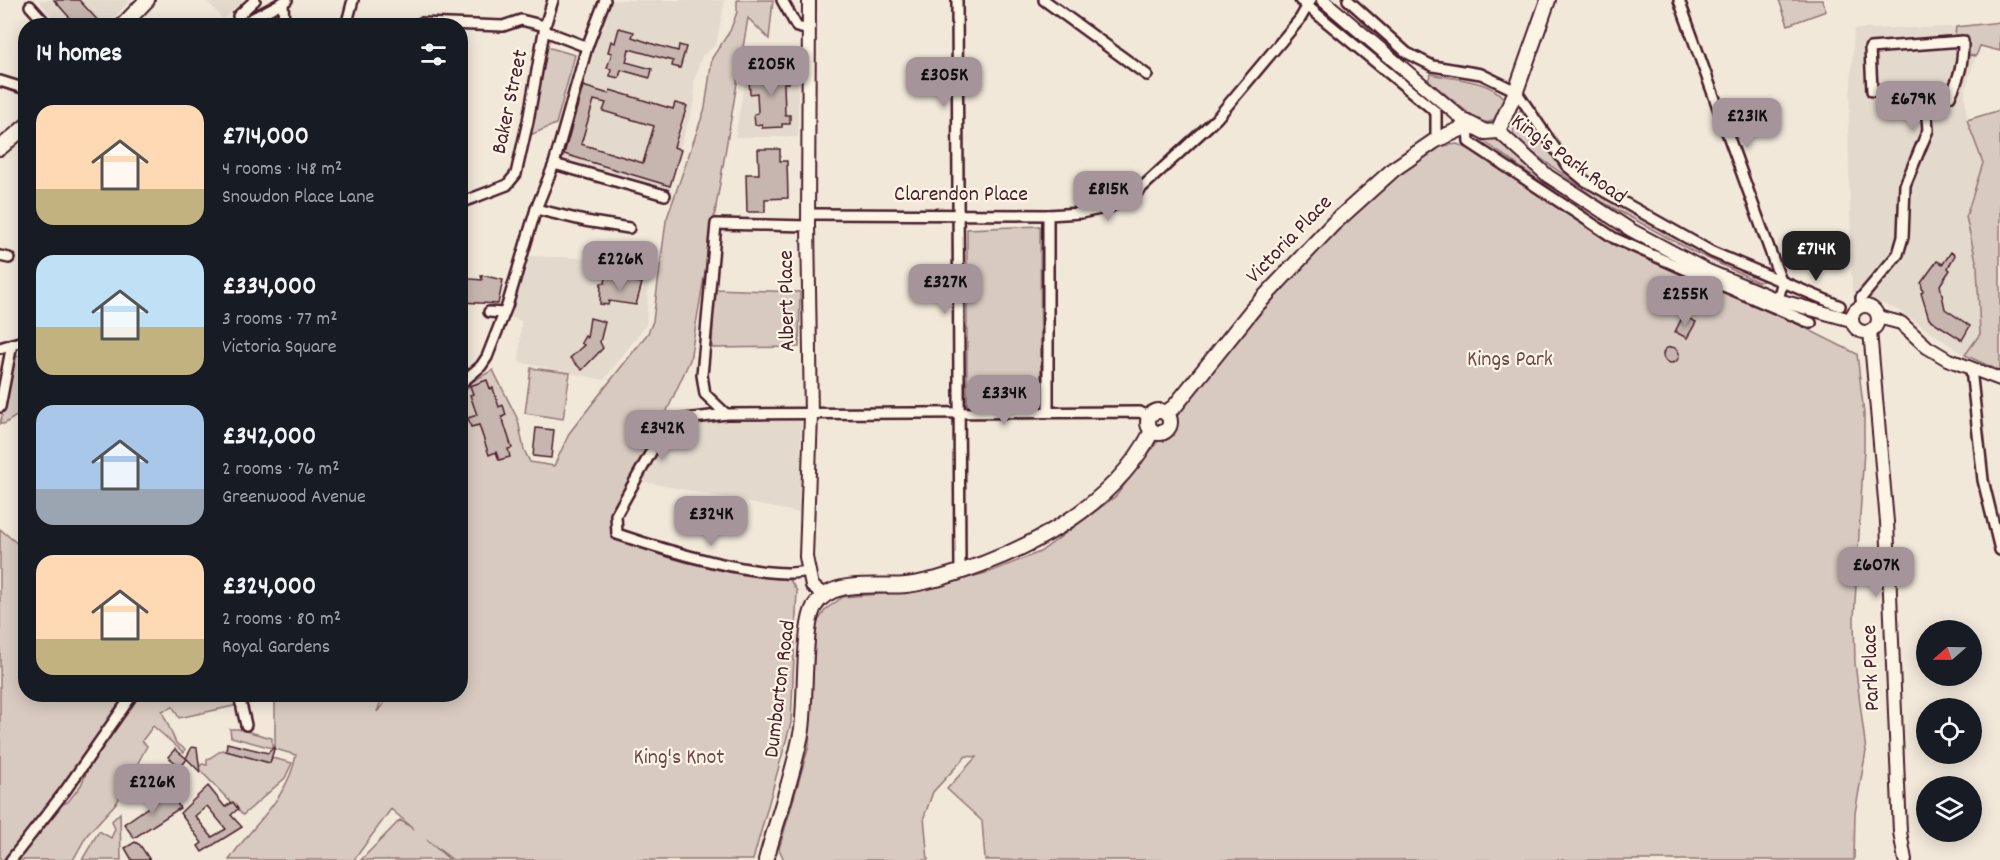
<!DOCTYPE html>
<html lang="en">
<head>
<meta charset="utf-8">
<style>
  :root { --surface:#171b24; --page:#20242c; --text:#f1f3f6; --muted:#9ea1a6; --accent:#a6949b }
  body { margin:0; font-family:Dekko,sans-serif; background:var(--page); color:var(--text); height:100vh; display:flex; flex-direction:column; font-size:22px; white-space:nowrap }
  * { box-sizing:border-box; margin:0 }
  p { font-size:20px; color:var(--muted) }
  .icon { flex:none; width:33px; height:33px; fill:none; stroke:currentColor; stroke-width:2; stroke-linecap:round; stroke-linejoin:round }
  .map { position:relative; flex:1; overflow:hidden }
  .side { position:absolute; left:18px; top:18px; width:450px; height:684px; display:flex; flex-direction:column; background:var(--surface); border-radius:24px; box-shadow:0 3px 15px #0003 }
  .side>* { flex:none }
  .needle { width:39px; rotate:250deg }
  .buttons { position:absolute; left:1916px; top:620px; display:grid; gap:12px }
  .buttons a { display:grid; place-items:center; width:66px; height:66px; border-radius:50%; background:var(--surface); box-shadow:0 3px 15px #0003; font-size:30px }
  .price { position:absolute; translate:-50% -51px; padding:0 14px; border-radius:12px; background:var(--accent); color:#111; font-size:20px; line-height:39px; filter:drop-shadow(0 2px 3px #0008) }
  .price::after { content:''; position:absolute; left:50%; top:36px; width:18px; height:14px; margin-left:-9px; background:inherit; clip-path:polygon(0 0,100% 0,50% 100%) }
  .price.current { background:#222; color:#fff }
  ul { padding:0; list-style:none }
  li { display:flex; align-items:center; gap:18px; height:150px; padding:0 18px }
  li span { display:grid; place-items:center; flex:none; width:168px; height:120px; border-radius:18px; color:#555 }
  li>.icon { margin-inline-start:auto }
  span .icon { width:72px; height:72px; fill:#fffc; stroke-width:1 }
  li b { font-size:26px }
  h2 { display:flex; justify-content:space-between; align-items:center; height:72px; padding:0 18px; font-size:26px }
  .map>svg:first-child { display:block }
  .built { fill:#e4d9cd }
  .green { fill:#d8cac0; stroke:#917476; stroke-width:1.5 }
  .building { fill:#c7b6af; stroke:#4a1f2b; stroke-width:1.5; fill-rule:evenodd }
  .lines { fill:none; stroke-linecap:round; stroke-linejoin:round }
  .minor-casing { stroke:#4a1f2b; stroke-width:14 }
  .tertiary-casing { stroke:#4a1f2b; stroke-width:16 }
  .secondary-casing { stroke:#4a1f2b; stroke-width:18 }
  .minor { stroke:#fcf5e5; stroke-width:9 }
  .tertiary { stroke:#fcf5e5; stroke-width:12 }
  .secondary { stroke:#fcf5e5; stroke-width:14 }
  .labels { text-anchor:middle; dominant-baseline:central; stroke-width:4.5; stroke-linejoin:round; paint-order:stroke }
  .street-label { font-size:22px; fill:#4a1f2b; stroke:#fcf5e5 }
  .park-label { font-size:22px; fill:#6e4a50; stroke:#fcf5e5 }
</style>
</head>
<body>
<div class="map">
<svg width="2000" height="860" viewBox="0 0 2000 860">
  <rect width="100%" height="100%" fill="#f1e8da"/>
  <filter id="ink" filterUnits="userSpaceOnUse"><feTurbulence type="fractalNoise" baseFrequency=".0167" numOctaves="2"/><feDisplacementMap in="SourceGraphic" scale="12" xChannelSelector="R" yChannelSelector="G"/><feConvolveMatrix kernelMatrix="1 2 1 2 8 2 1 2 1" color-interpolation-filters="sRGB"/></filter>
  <g filter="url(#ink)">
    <g class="built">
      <path d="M38,0H131L105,26L59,25Z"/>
      <path d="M206,0H244L223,19Z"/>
      <path d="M609,0H725L716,45L702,56L694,81L695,101L679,151L670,190L560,161Z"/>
      <path d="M1956,27L1955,35L1966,42L1968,55L1976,56L1965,91L1967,120L1983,163L1966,217L1977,265L1980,334L1965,355L1898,310L1852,292L1848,131L1854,29Z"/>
      <path d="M798,53V137H735L750,54Z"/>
      <path d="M527,256L650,260L646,325L604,380L519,362L521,321L510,317Z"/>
      <path d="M801,419L800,513L635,480L669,430L688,422Z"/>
    </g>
    <g class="green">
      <path d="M737,0H773L769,39L748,18L690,360L651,446L612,516L614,537C668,562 731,574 790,580L797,591L791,723L753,860H453L427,840L450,860H361L400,820L414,829L391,809L354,860H229C253,824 288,799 296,755L275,749V697L179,718L173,707L162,711L176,743L185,749L184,753L153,726L142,741L147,746L117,802L87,835L73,860H15L58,806L68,802L81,785L89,767L137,695H383L377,712L390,695L460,694L461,396L473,381L493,370L518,420L524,450L530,462L554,466L570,432L648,333L653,321L666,221L705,108L712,58L730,31L737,12Z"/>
      <path d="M1779,0H1822L1826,11L1788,25Z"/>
      <path d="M2000,22V51L1980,46L1976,56L1968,55L1966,42L1955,35L1956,27Z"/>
      <path d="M547,47L575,55L556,124L528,136Z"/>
      <path d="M1431,74C1455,80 1489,79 1504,99C1500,114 1495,128 1477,120L1428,80Z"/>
      <path d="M1525,107L1565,168L1769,280L1758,282L1692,251L1597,199L1514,139C1512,128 1515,118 1521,109Z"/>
      <path d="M2000,110V371L1965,355L1980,334L1977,265L1966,217L1983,163L1967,120Z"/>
      <path d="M1485,132L1586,202L1581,210L1482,140Z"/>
      <path d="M1457,144L1476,152L1601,236L1696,281L1771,311L1857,354L1864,414V449L1854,619L1855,663L1866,751L1855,813L1854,860H985L982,821L947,789L976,757L966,756L933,792L924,817L928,860H784L779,849L809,746L816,624L826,609L843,597L918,591L990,572L1040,552L1116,496L1224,355L1310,257L1399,170L1430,148Z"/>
      <path d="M1040,226L1041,406H967V229Z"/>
      <path d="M714,289L800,292L799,347L712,348Z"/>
      <path d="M25,354V416L18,415L4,424H0L15,357Z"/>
      <path d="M531,368L570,373L563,419L525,413Z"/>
      <path d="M0,529L25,550L26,694L125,695L54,799L3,860H0Z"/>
      <path d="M238,729L272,738V748L231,737L230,729Z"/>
      <path d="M222,750L270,763L272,758L292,763L285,778L243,815L198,768L202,764L207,765V760Z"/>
      <path d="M120,813L121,860H82L99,831L111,838L115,829L112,821Z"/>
    </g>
    <g class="building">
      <path d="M54,0H79L103,26H77Z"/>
      <path d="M619,28L634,32L632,37L656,45L678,51L679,45L686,47L680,68L672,66L673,61L629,49L626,62L652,69L650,78L621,70L619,78L610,76L611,69L607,68L612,53L608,52L611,41L615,43Z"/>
      <path d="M788,68L789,83H784L785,115H790V124H782V127L762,128V124L755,125L754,114L758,113L757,93L750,94L749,81H756L755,70Z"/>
      <path d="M583,86L609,94L610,90L673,109L675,103L687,106L674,147L681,150L670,186L564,154ZM594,100L606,103L603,111L654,126L643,163L581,144Z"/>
      <path d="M758,149H780V161H787L788,198L765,199V212H747L746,174H759Z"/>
      <path d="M1951,252L1955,255L1948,268L1950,270L1940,285L1945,309L1970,326L1962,340L1929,319L1921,293L1923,292L1921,283L1937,261L1943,264Z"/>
      <path d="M481,275L503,280L498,304L460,302V278L482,280Z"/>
      <path d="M606,277L642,283L636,305L609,301L608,305L600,304L601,283H605Z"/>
      <path d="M1683,316L1696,322L1687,338L1675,332Z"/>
      <path d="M590,318L605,322L600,342L603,348L582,370L570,358L584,345L581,343L585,336L587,338Z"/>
      <circle cx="1671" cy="355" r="8"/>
      <path d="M487,380L490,389L493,388L499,407L503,405L506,415L502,417L512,448L508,449L510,457L499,460L496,452L489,455L479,425L471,427L468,418L477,415L470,395L473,394L470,386Z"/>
      <path d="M536,428L554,430L551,458L533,456Z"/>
      <path d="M227,743L268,753L275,746L270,763L226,751Z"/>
      <path d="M192,747L197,748L200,772L187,759L181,767L168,757L175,749L186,758Z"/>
      <path d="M208,786L225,807L233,802L238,809L231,815L242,827L202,852L198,846L202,843L180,813ZM207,806L226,829L212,837L195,816Z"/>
      <path d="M170,792L180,808L134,838L124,824Z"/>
      <path d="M135,842L140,845L150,860H132L125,848Z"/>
    </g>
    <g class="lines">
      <defs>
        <g id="minor">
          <path d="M782,0L797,27L809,30"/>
          <path d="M957,0L960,571"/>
          <path d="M1044,0L1147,75"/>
          <path d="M1300,0L1436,112V140"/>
          <path d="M1348,0L1407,53L1433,66L1481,74L1516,91L1567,166L1584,180L1712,252L1840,306"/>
          <path d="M1679,0L1782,284L1778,300"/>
          <path d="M283,3L284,26"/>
          <path d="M30,6L48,26"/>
          <path d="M421,23L503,26L521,20L545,26"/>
          <path d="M240,24L238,16L255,0"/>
          <path d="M238,26L287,0"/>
          <path d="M346,26L353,0"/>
          <path d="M545,31L587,47"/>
          <path d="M0,81L26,89"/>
          <path d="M1468,123L1469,142L1614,238L1700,276"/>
          <path d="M554,164L665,195"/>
          <path d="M460,203L507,185L516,174L528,121L545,26L553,0"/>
          <path d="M536,209L585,221L629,228"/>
          <path d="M808,214L1048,215L1081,213L1110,207L1137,192L1217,118L1300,19L1311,0"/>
          <path d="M1048,215V412"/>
          <path d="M0,256L9,258"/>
          <path d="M1703,270L1700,276L1811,323"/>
          <path d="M1862,306L1861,298L1898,254L1903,237L1905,185L1928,130L1926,105L1950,96C1960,77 1963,62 1963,41L1870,48L1872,91C1898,89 1904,91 1926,105"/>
          <path d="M489,312L503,313"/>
          <path d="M0,348L26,340"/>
          <path d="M1971,369L1983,480L2000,550"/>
          <path d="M460,384L481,366L487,357L507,306L536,209L554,164L587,47L605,0"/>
          <path d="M0,407L12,344"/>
          <path d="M726,414L705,394L702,375L716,224L808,226"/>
          <path d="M807,571C764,581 661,549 617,534L616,515L665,427L678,420L726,414L1140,412L1149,417"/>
          <path d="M239,694L241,704"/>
          <path d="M242,708L246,725"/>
          <path d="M11,860L65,791L133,694"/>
        </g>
        <g id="tertiary">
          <path d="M809,0L808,226L811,415L806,557L812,586L824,595"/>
          <path d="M1323,0L1466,122"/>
          <path d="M1498,131L1548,176L1631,230L1708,271L1778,300L1851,320"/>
          <circle cx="1865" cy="319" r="13"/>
          <path d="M1878,317L1901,323L1927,347L1947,359L2000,379"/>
          <path d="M1870,331L1887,522L1900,832L1905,860"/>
        </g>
        <g id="secondary">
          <path d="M122,26L147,0"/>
          <path d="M0,148L26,126"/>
          <circle cx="1159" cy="422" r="11"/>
          <path d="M1166,413L1175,406L1253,309L1333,224L1394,169L1436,140L1461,129L1466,122L1485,132L1498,131L1516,91L1548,0"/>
          <path d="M766,860C778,816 794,774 802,729C806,700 803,628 814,607C831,577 878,588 906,585C917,584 927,581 937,579C1020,555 1112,510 1152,431"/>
        </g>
      </defs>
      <use href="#minor" class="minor-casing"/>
      <use href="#tertiary" class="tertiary-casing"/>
      <use href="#secondary" class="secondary-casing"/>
      <use href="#minor" class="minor"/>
      <use href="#tertiary" class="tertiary"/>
      <use href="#secondary" class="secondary"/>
    </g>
  </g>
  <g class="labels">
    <g class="street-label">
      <text transform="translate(511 102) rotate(-78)">Baker Street</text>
      <text transform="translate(1568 160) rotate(36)">King's Park Road</text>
      <text x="961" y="195">Clarendon Place</text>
      <text transform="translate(1290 240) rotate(-46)">Victoria Place</text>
      <text transform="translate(788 301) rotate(-91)">Albert Place</text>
      <text transform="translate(1872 668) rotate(-92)">Park Place</text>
      <text transform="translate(781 689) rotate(-83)">Dumbarton Road</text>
    </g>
    <g class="park-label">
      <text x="1510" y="360">Kings Park</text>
      <text x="679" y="758">King's Knot</text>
    </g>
  </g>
</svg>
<div class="buttons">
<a><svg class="needle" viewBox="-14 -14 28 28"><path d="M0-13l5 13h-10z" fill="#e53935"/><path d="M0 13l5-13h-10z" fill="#9ea1a6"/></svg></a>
<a><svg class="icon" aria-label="locate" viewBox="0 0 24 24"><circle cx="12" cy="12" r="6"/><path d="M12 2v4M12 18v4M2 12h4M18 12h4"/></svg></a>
<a><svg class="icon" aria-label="layers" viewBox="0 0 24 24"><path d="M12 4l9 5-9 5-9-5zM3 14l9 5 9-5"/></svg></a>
</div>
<b class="price" style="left:771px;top:97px">£205K</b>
<b class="price" style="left:944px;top:108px">£305K</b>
<b class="price" style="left:1913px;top:132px">£679K</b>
<b class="price" style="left:1747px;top:149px">£231K</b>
<b class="price" style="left:1108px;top:222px">£815K</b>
<b class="price current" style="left:1816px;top:282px">£714K</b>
<b class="price" style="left:620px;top:292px">£226K</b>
<b class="price" style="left:945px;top:315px">£327K</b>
<b class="price" style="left:1685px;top:327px">£255K</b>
<b class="price" style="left:1004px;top:426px">£334K</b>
<b class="price" style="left:662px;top:461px">£342K</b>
<b class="price" style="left:711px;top:547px">£324K</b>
<b class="price" style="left:1876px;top:598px">£607K</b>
<b class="price" style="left:152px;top:815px">£226K</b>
<section class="side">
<h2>14 homes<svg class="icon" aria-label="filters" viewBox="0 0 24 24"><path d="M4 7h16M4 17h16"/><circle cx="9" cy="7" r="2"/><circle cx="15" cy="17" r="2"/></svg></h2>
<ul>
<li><span style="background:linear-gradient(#ffd9b3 70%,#c2b280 0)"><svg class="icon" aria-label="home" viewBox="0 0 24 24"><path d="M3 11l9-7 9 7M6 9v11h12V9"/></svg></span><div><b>£714,000</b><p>4 rooms · 148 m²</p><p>Snowdon Place Lane</p></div></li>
<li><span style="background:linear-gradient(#bfe0f5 60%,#c2b280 0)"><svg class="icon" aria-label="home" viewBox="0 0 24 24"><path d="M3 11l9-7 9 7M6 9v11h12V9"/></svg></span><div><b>£334,000</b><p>3 rooms · 77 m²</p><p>Victoria Square</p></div></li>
<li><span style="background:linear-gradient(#a9c7e8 70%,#9aa5b1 0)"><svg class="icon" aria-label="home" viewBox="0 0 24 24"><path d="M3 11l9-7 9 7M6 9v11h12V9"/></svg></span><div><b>£342,000</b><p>2 rooms · 76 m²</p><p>Greenwood Avenue</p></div></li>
<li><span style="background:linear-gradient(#ffd9b3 70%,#c2b280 0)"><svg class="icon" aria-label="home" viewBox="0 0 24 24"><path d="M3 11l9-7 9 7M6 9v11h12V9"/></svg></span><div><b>£324,000</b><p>2 rooms · 80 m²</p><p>Royal Gardens</p></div></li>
</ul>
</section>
</div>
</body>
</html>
